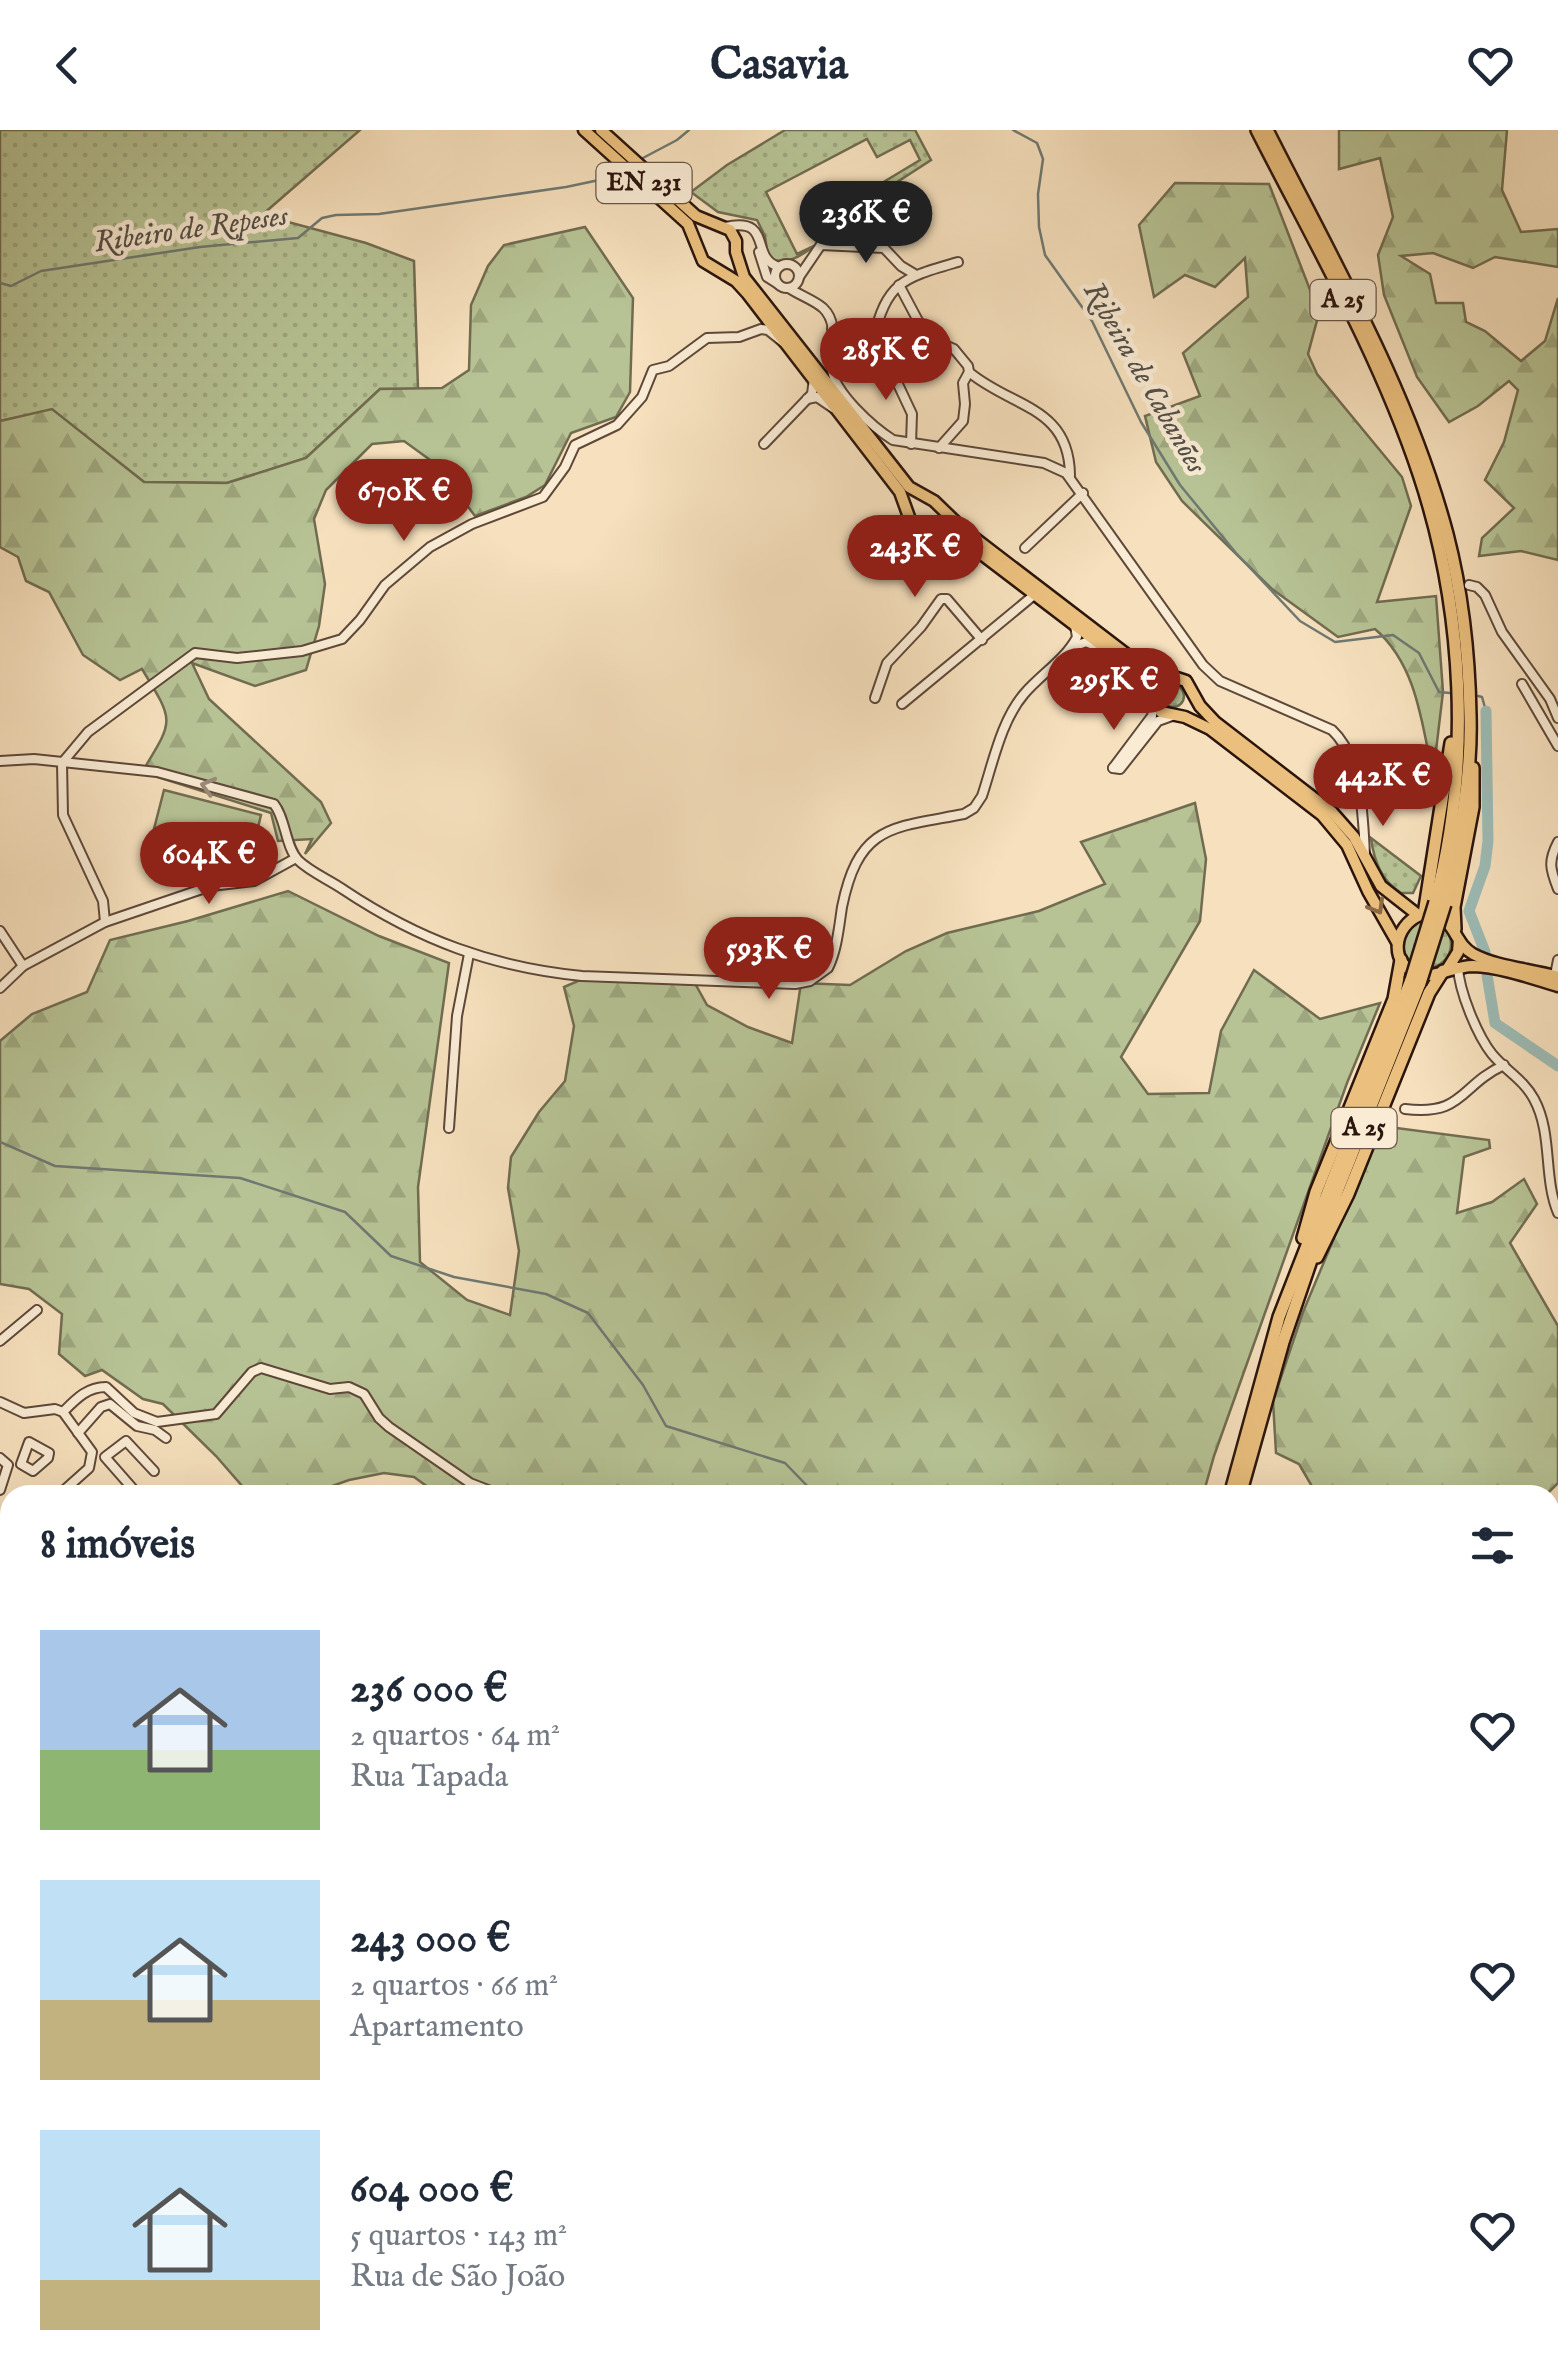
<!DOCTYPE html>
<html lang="pt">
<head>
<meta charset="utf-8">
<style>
  :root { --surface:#fff; --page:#f2f2f3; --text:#1f2937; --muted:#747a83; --accent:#8f2418 }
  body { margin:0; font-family:"IM FELL English",serif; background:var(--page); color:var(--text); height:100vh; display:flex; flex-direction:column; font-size:38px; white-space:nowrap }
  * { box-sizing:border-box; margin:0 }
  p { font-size:32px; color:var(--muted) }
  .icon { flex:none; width:55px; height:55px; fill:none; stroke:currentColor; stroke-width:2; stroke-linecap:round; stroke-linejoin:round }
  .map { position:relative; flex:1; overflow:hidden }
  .side { position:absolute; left:0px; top:1355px; width:1560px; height:890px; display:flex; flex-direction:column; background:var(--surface); border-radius:30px 30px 0 0; box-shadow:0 10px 40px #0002 }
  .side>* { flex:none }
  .price { position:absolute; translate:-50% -85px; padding:0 22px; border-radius:35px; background:var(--accent); color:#fff; font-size:32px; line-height:65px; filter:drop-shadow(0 2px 5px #0008) }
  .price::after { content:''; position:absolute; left:50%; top:60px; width:30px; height:22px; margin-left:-15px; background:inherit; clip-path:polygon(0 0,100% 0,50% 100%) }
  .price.current { background:#222; color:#fff }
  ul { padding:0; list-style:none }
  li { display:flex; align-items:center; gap:30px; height:250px; padding:0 40px }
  li span { display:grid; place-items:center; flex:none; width:280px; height:200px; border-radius:0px; color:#555 }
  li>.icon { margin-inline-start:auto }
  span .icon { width:120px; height:120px; fill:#fffc; stroke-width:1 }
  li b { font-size:42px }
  h2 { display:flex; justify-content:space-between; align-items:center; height:120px; padding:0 40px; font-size:42px }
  header { display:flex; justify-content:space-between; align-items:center; height:130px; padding:0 40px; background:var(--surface); font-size:45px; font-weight:800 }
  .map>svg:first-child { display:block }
  .grass { fill:url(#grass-dots); stroke:#716c51; stroke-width:2.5 }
  .forest { fill:url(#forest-firs); stroke:#716c51; stroke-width:2.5 }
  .pitch { fill:#b7c395; stroke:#716c51; stroke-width:2.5 }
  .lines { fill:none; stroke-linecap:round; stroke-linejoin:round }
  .stream { stroke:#6f7972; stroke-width:2.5 }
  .river { stroke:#9dbcb6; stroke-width:11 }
  .minor-casing { stroke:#5e4839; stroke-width:12 }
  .major-casing { stroke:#2b150d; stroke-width:15 }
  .highway-casing { stroke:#2b150d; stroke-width:16 }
  .minor { stroke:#f9ebd4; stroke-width:8 }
  .major { stroke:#ebc07e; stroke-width:10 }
  .highway { stroke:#ebc07e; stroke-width:11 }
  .highway-bridge-casing { stroke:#2b150d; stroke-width:16; stroke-linecap:butt }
  .highway-bridge { stroke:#ebc07e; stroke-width:11 }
  .oneway { stroke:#9c8b7a }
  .oneway2 { stroke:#8b6a46 }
  .labels { text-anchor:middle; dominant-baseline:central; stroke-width:9; stroke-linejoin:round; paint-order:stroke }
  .shield { fill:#f9ebd4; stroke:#695549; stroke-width:2.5 }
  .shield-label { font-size:25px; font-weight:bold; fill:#2b150d }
  .water-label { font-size:30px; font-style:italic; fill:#534f48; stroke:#f9ebd4 }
</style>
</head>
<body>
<header><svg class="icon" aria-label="back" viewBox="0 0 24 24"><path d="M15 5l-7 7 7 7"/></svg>Casavia<svg class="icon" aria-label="heart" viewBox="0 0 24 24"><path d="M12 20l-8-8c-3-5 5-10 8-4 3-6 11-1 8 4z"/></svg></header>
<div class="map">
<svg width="1558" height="2245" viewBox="0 0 1558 2245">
  <defs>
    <pattern id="grass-dots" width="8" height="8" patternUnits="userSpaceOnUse" patternTransform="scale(2.5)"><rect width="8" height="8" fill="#b7c395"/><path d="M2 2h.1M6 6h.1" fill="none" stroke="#9ea77f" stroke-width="1.8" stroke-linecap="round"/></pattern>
    <pattern id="forest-firs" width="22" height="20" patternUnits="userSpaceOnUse" patternTransform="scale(2.5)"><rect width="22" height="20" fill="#b7c395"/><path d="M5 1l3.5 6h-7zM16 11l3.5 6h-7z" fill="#9ea77f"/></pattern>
  </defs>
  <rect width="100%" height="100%" fill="#f6e0bd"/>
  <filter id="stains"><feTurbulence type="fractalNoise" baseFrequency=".002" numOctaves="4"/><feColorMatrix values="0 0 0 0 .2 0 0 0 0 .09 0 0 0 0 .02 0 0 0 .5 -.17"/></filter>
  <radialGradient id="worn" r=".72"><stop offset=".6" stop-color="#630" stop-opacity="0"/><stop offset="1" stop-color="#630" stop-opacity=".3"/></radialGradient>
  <g class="grass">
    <path d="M0,0H360L262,85L366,113L414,131L418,259H380L306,328L227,353L144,352L52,280L0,291Z"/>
    <path d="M785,0H915L931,30L857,78L852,71L920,30L910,10L877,27L867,9L766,62L797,124L814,116C800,127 785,136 768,128L765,106L757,90L718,82L691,62L727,35Z"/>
    <circle cx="1173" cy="566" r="11"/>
    <path d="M1371,708L1421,746L1413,763H1401C1381,750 1374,731 1371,708Z"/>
    <circle cx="1427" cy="814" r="24"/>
  </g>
  <g class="forest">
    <path d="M1339,0H1507L1502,60L1521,102L1558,99V137L1495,127L1473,138L1433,123L1401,126L1430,144L1436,173H1463L1466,192L1485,201L1521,231L1545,211L1558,168V430L1521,421L1479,426L1482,408L1514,378L1485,350L1504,312L1518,260L1509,251L1478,276L1449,292L1417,247L1384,165L1378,125L1393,87L1380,28L1339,39Z"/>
    <path d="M1175,53L1269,54L1319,183L1308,224L1317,244L1402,347L1411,376L1377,472L1436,466L1443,562L1433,646C1422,594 1417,535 1375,499L1338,507L1272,459L1182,371L1156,332L1145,286L1200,266L1183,223L1248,167L1245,128L1215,157L1185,145L1154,167L1139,95Z"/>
    <path d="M585,97L633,168L630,262L616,287L571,303L545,355L526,367L475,386L437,335L404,311L372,314L326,360L314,389L325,454L319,496L306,540L255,556L192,533L209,569L321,672L331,693L305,724L312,709L278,711L271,683L142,642C174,589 175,593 142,539L120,550L83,525L49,462L26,451L18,427L0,417V291L52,279L144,352L227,353L306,328L380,259L442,258L469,240L471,175L488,136L504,115Z"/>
    <path d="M1195,673L1206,729L1200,791L1121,927L1148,964L1209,963L1221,901L1254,840L1320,889L1380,873L1347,953L1214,1326L1203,1365H819L815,1360L797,1365H439L414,1347L384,1343L349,1350L307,1365H250L216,1326L163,1274L143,1269L102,1240L85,1246L59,1224L62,1184L29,1159L0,1154V911L32,884L87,862L110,810L188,791L288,761L379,806L449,833L418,1057L420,1132L467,1170L510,1185L519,1121L508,1058L511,1027L539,982L565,951L574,896L564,857L587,847L692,848L707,875L748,897L792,913L801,853L850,855L906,821L947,803L1039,781L1105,754L1081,712Z"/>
    <path d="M1381,996L1489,1010L1490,1018L1464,1027L1457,1083L1492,1072L1524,1049L1537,1074L1510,1113L1558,1196V1353L1546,1365H1317L1299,1334L1276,1323L1273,1271L1303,1182Z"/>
    <path d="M10,1703V2235H517L520,2245H0V1713Z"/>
    <path d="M1558,1760V1891L1550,1893V1770Z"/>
    <path d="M1550,2218H1558V2245H1332L1327,2235H1550Z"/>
    <path d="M531,2235H1009V2245H535Z"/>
  </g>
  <path class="pitch" d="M164,660L261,685L246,747L148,722Z"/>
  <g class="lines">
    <g class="stream">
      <path d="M1013,0L1037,13L1043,29L1038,64L1039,97L1045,125L1092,191L1141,292L1180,355L1236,423L1300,491L1335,512L1393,505L1419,523L1439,562L1450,563"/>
      <path d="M641,29L677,10L689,0"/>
      <path d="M0,153L11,156L41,141L200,117L298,108L322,88L336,85L379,84L566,57L604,49L623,39"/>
      <path d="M1478,566L1482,567L1486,581"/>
      <path d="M0,1012L55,1036L240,1048L345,1082L391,1126L454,1147L546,1164L588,1183L643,1255L666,1296L785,1333L816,1365"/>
      <path d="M1550,2169L1558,2168"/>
      <path d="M1258,2235H1259"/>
    </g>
    <g class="river">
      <path d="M1485,822L1469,781L1485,736L1488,711L1486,581"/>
      <path d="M1487,845L1495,893L1558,936"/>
    </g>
    <defs>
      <g id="minor">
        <path d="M725,97C774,86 749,128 779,137"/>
        <path d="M821,115L884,118L901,136L916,145"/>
        <path d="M759,122L767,147L778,154"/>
        <circle cx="787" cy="146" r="12"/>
        <path d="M799,147L844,81"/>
        <path d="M899,155L924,202L933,210L954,219L968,236L969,242L963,253L965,274L963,291L939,318"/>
        <path d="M789,158C799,165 814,170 823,178C840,194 830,220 832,239C834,263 874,298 893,310L1044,333L1066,343L1203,535L1220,551L1332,600C1362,628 1363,686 1365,725"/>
        <path d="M832,199C853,195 868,201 877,220L893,227L933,210"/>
        <path d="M873,210C887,151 903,148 958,132"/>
        <path d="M893,227L896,250L912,284L911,314"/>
        <path d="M969,242C1012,278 1069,276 1070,345"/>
        <path d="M807,269L817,267L833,278"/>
        <path d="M764,314L812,264L814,248"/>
        <path d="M1025,418L1083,363"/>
        <path d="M1469,455L1477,457L1485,465L1502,502L1550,569L1558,588"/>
        <path d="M1073,517L1086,512L1105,520"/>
        <path d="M1522,554L1558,616"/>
        <path d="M875,568L887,533L921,497L941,469H947L982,510"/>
        <path d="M902,574L1034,465"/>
        <path d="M0,631L34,629L157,642L274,674C286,689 285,716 298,730C310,742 330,750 344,760C419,810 492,837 582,846L795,854L810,851L828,838C837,820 839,797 842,777C859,694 892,698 964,684L974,678L982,666C993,633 1001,591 1024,564C1041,544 1065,530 1077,507L1075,496"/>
        <path d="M62,633L88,602L195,523L237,528L302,521L342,509L360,490L385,455L430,417L472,394L543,367L565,337L575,315L617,295L642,267L653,240L669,236L707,208L739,207L761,199L768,200L784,213"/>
        <path d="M62,633L63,685L103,771L105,792"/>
        <path d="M1113,638L1120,639L1158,591L1172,586"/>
        <path d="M1113,638L1152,586L1154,573"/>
        <path d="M1558,712C1548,731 1550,739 1558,759"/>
        <path d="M0,801L23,836"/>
        <path d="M1458,837C1459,861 1477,905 1492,924C1506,941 1523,949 1534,969C1553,1004 1543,1047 1558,1083"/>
        <path d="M1554,850L1558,830"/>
        <path d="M0,858L23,836L105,792L211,756L254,751L296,728"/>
        <path d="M1405,979C1464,986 1459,956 1504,935"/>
        <path d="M449,998L457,886L469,824"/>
        <path d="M0,1211L37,1180"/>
        <path d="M0,1272L24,1283L55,1279L63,1282L92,1322L89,1338L61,1363L63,1365"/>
        <path d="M63,1282C76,1269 87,1257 106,1257L134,1283L157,1292L216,1284L252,1242L261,1238L330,1259L349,1257L364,1264L379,1288L389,1297L470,1353L501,1365"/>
        <path d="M78,1303L101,1277L110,1274L137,1296L155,1300L166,1308"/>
        <path d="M29,1312L49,1323L48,1328L33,1341L21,1334Z"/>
        <path d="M0,1328L8,1335L0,1360"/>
        <path d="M127,1365L133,1359L105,1327L126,1311L154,1341"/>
        <path d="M0,1427L10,1431"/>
        <path d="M0,1457L5,1459L10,1445"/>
        <path d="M1550,2016L1558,2007"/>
      </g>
      <g id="major">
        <path d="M584,0L688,94L703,131L736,151L747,163L900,362L913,398L952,405L971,416L1139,544L1161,582L1185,587L1210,599L1322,685L1347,715L1368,761L1397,812"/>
        <path d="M601,0L696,86L730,100L736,111V122L744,147L909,357L934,371L964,400L1143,537L1186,551L1200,576L1215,592L1332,682L1354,707L1381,756L1418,785"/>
        <path d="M1420,785C1393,796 1388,835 1419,844C1434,849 1454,836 1473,836C1501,837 1531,848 1558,856"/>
        <path d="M1436,785C1456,793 1455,814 1473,824C1497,837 1531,839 1558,847"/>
        <path d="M1448,838L1458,822L1459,810"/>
        <path d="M0,1504L10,1508"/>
        <path d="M0,1513L10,1517"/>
        <path d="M521,2235L525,2245"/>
        <path d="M531,2235L535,2245"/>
      </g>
      <g id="highway">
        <path d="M1257,0C1314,112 1379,224 1419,344C1464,479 1472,634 1435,772"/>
        <path d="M1267,0C1333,131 1409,261 1447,404C1462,462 1469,525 1470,585C1472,648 1459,713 1445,774"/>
        <path d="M1424,784L1451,613"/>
        <path d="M1455,799L1454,777L1473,677V638"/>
        <path d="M1303,1108L1316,1062L1394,869L1401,830"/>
        <path d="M1317,1127L1348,1064L1429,863L1443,841"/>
        <path d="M1230,1365L1279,1187L1411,850"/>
        <path d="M1240,1365L1283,1212L1319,1107L1420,853"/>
        <path d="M1061,2245L1063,2235"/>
        <path d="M1070,2245L1071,2235"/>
      </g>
    </defs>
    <use href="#minor" class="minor-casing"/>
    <use href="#major" class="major-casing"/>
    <use href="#highway" class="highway-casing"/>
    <use href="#minor" class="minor"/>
    <use href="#major" class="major"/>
    <use href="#highway" class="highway"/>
    <defs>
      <g id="highway-bridge">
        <path d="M1411,850L1435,772"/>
        <path d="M1420,853L1445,774"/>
      </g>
    </defs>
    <use href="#highway-bridge" class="highway-bridge-casing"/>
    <use href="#highway-bridge" class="highway-bridge"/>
  </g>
  <defs><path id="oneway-chevron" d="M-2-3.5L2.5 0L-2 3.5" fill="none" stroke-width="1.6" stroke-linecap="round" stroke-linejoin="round" transform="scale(2.5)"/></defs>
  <use class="oneway" href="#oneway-chevron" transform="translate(208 656) rotate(-165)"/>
  <use class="oneway2" href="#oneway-chevron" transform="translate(1377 777) rotate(60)"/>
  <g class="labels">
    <g class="shield">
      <rect x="596.5" y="33" width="95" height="40" rx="8"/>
      <rect x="1310.5" y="150" width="65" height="40" rx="8"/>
      <rect x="1331.5" y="978" width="65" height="40" rx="8"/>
    </g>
    <g class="shield-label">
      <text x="644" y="53">EN 231</text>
      <text x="1343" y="170">A 25</text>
      <text x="1364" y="998">A 25</text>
    </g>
    <g class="water-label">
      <text transform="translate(191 100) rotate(-8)">Ribeiro de Repeses</text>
      <text transform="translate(1144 248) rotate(60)">Ribeira de Cabanões</text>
    </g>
  </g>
  <rect width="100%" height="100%" filter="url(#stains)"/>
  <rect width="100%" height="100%" fill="url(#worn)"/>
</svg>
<b class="price current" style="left:866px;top:136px">236K €</b>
<b class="price" style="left:886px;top:273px">285K €</b>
<b class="price" style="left:404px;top:414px">670K €</b>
<b class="price" style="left:915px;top:470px">243K €</b>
<b class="price" style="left:1114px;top:603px">295K €</b>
<b class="price" style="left:1383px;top:699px">442K €</b>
<b class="price" style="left:209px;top:777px">604K €</b>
<b class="price" style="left:769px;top:872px">593K €</b>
<section class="side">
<h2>8 imóveis<svg class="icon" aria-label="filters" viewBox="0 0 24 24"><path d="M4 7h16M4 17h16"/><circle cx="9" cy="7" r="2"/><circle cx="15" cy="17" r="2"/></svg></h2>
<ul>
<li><span style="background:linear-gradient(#a9c7e8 60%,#8fb573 0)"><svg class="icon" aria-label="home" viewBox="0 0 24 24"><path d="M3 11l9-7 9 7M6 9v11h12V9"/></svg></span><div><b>236 000 €</b><p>2 quartos · 64 m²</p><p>Rua Tapada</p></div><svg class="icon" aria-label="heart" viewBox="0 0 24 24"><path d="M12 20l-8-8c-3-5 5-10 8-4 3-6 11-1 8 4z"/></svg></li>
<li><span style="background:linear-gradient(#bfe0f5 60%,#c2b280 0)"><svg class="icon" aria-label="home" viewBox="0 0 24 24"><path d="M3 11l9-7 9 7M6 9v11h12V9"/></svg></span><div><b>243 000 €</b><p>2 quartos · 66 m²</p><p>Apartamento</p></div><svg class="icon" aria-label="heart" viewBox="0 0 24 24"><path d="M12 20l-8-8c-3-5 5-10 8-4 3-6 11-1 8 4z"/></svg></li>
<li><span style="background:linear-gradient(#bfe0f5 75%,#c2b280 0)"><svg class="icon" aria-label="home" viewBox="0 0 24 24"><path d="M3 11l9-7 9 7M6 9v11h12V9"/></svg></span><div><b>604 000 €</b><p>5 quartos · 143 m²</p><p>Rua de São João</p></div><svg class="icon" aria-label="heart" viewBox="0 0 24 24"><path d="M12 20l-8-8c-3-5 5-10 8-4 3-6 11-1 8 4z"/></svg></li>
</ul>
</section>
</div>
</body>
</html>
